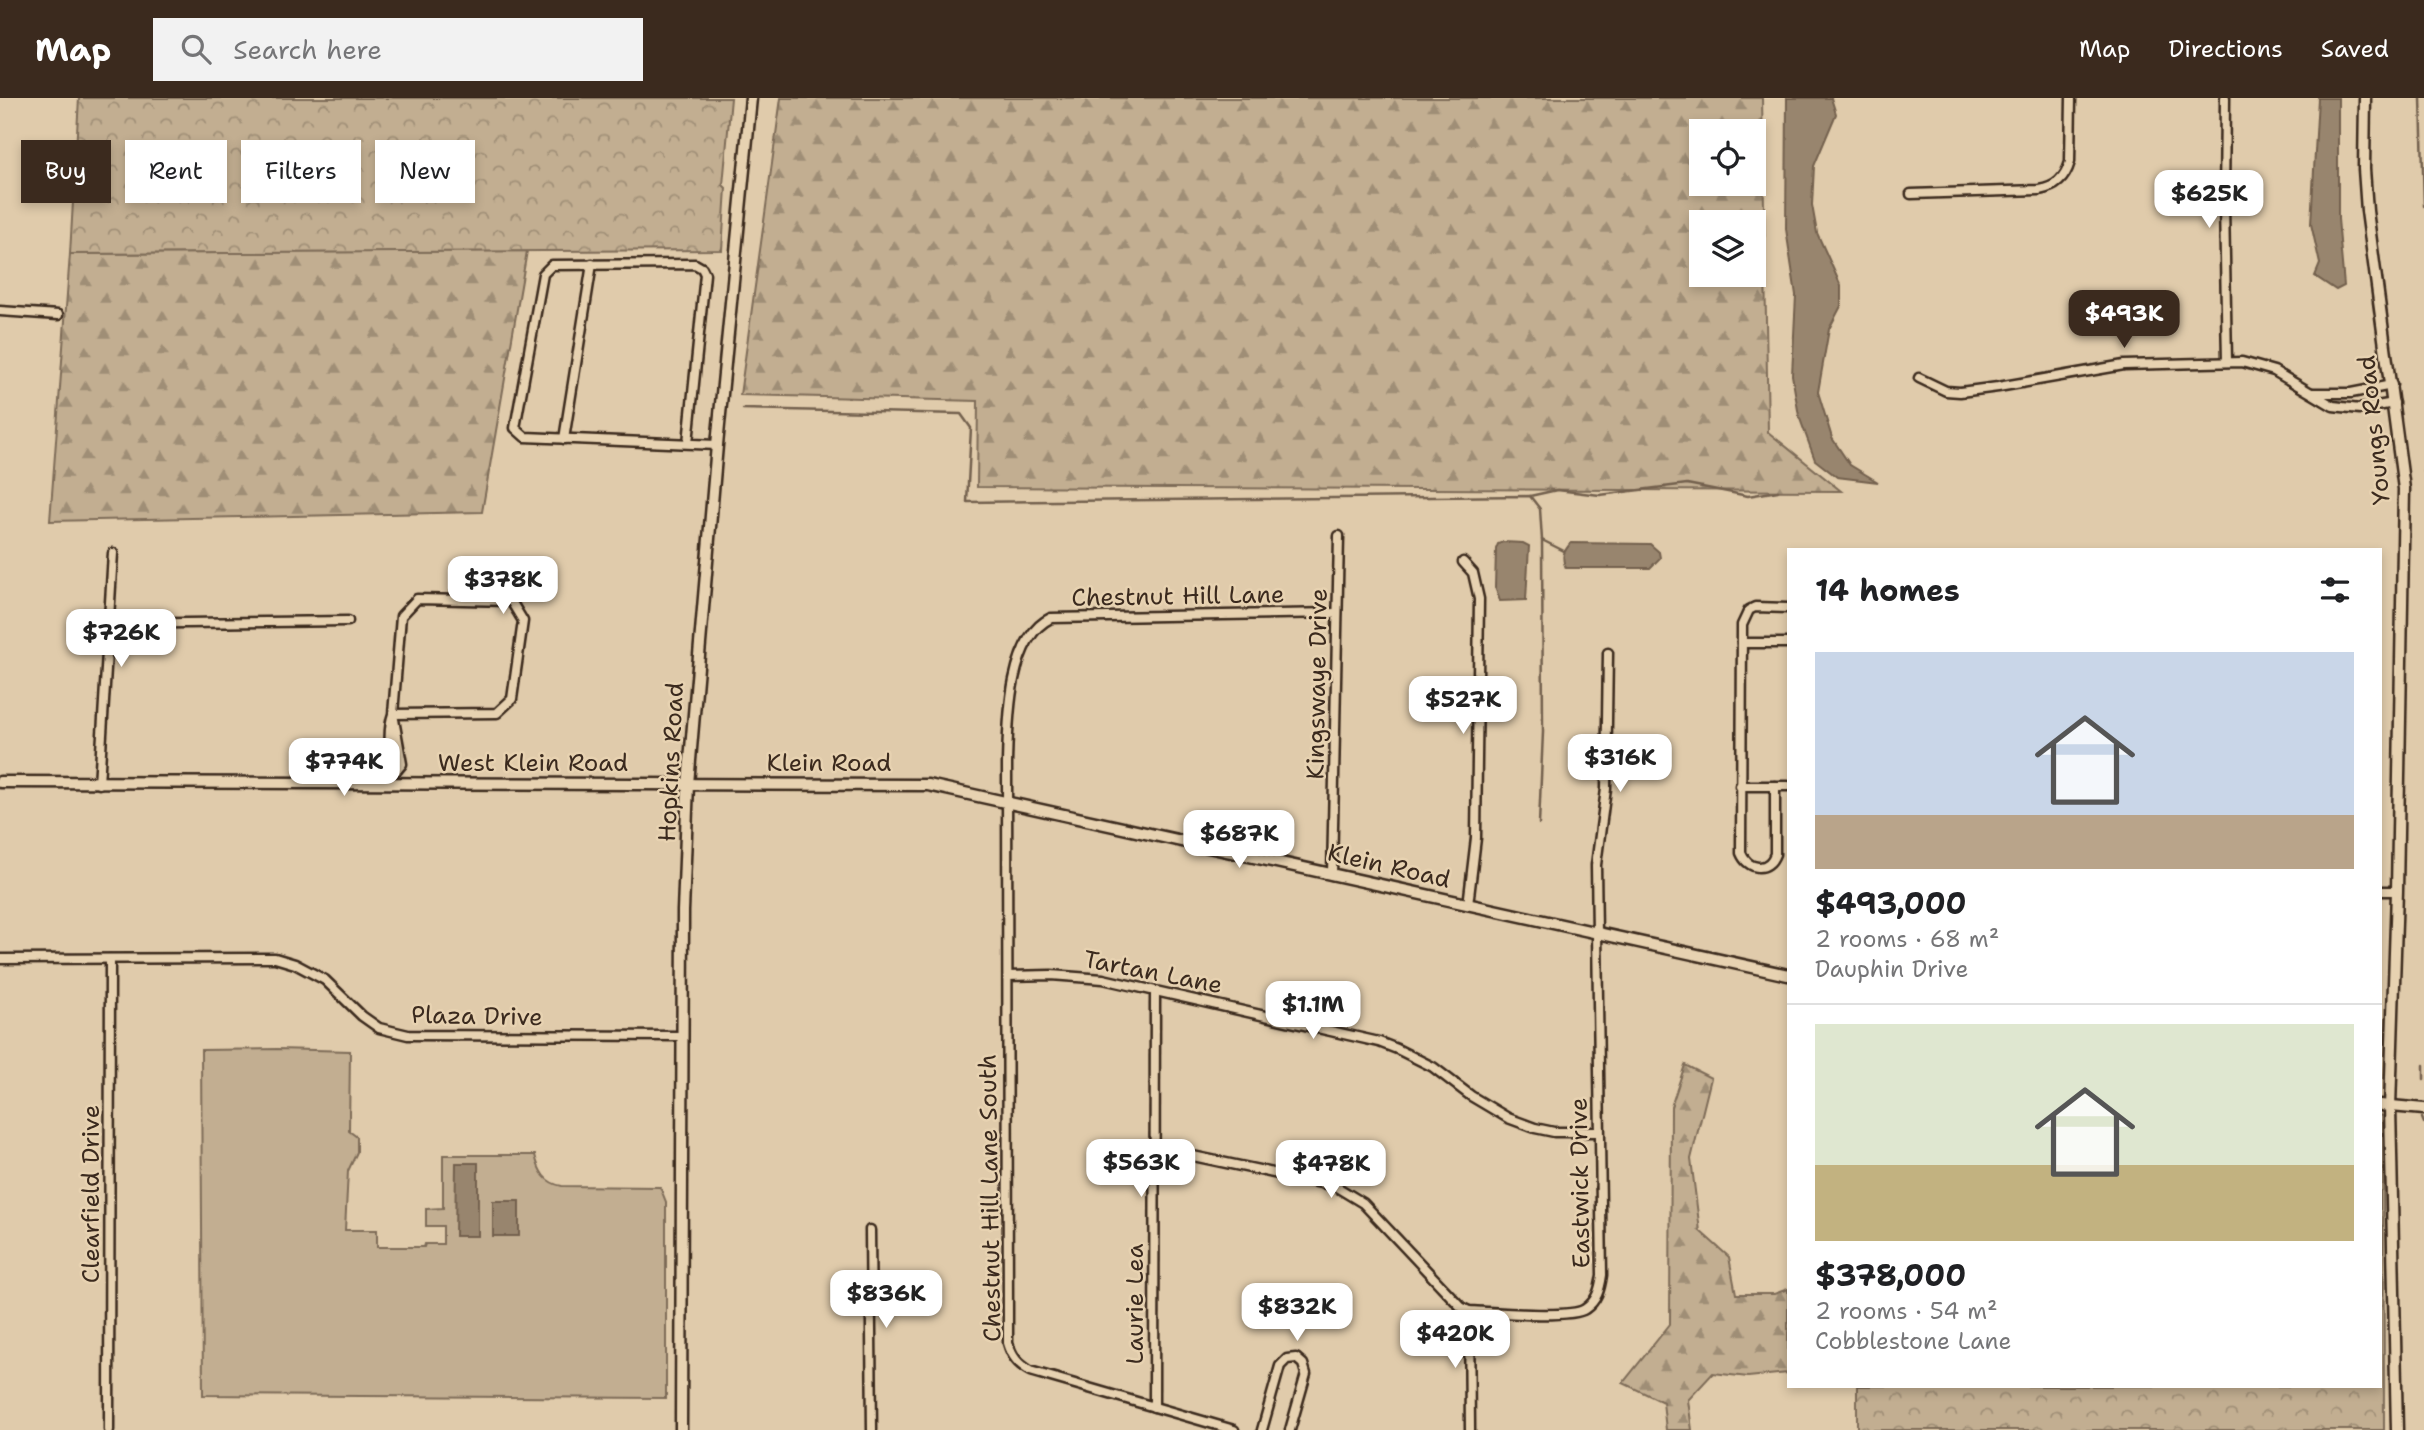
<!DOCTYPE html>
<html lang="en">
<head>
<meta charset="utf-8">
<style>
  :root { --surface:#fff; --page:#f2f2f2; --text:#202124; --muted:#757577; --line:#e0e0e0; --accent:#3b2a1e }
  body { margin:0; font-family:"Shantell Sans",sans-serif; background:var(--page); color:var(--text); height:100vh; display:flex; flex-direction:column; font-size:26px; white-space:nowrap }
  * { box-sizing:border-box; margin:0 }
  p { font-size:23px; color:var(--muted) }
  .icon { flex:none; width:38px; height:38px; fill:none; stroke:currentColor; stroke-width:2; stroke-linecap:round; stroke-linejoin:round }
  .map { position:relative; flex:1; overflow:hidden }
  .side { position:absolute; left:1787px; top:450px; width:595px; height:840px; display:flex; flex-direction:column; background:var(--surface); border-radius:0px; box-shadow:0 4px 10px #0003 }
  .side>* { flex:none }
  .hud { position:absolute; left:21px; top:42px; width:665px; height:63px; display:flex; gap:14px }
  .buttons { position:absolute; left:1689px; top:21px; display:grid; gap:14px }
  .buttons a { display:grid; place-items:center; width:77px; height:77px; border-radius:0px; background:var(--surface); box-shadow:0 4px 10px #0003; font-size:35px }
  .price { position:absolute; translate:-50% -60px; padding:0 16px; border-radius:14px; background:#fff; color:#222; font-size:23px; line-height:46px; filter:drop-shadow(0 2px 4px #0008) }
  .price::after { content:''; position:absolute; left:50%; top:42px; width:21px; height:16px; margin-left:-10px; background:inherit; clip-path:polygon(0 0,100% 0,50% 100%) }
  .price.on { background:var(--accent); color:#fff }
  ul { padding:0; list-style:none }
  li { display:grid; align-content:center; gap:14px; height:371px; padding:0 28px }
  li+li { border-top:2px solid var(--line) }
  li span { display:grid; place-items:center; height:217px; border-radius:0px; color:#555 }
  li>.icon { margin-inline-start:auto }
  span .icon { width:126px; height:126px; fill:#fffc; stroke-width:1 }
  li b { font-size:30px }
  h2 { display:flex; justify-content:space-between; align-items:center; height:84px; padding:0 28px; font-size:30px }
  .tag { padding:0 24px; border-radius:0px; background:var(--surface); box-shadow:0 4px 10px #0003; font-size:24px; line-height:63px }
  .tag.on { background:var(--accent); color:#fff }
  header { display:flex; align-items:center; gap:42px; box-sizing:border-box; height:98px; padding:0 35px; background:var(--accent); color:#fff }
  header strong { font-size:33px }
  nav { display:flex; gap:38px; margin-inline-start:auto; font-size:24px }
  .search { width:490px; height:63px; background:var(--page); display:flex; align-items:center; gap:18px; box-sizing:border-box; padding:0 24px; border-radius:0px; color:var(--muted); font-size:26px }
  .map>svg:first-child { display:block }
  .forest { fill:url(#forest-firs); stroke:#7e6c58; stroke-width:2; fill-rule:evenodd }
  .park { fill:url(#park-crowns); stroke:#7e6c58; stroke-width:2 }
  .pitch { fill:#c2ae91; stroke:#7e6c58; stroke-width:2 }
  .water { fill:#98856e; stroke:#73614e; stroke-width:2 }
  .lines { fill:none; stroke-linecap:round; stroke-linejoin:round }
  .stream { stroke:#73614e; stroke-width:2.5 }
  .minor-casing { stroke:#3b2a1e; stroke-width:13 }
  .tertiary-casing { stroke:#3b2a1e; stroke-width:15 }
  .minor { stroke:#e7d2b1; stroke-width:8 }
  .tertiary { stroke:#e7d2b1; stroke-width:10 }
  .labels { text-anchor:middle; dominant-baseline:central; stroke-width:5; stroke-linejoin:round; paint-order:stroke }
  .street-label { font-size:24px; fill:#3b2a1e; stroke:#e7d2b1 }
</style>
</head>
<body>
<header>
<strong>Map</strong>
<div class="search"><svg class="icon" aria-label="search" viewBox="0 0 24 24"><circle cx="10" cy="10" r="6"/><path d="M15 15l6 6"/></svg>Search here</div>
<nav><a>Map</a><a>Directions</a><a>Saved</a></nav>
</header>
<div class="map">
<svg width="2424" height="1332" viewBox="0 0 2424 1332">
  <defs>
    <pattern id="forest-firs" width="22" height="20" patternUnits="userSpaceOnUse" patternTransform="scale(1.75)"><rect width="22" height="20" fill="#c2ae91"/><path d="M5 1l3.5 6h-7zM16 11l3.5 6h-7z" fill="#9f8e76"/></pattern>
    <pattern id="park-crowns" width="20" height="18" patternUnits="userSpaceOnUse" patternTransform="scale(1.75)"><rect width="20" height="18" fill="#c2ae91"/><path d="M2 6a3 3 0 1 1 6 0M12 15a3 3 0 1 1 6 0" fill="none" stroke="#9f8e76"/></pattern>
  </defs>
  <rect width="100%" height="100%" fill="#e0cbab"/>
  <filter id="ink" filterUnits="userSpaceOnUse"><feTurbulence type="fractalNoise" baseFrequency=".0143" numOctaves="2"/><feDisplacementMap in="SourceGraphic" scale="14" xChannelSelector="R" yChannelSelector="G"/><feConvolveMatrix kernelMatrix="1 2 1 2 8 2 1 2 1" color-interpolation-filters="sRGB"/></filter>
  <g filter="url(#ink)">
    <g class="forest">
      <path d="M781,0H1762L1768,334L1841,393L977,389L978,303L740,297ZM1754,33V86H1701V33ZM1754,124V177H1701V124Z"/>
      <path d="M527,153L482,414L50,423L70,156Z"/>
      <path d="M1685,967L1711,980L1691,1061L1700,1133L1729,1159L1736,1196H1774L1788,1191V1275L1748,1279L1713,1275L1688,1302L1692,1332H1666L1663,1304L1623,1285L1670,1226L1671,1009Z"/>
    </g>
    <g class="park">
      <path d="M79,0H731L723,87L726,90L722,152L70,156Z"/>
      <path d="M2380,1017L2383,1018L2384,1332H1857V1288H2380Z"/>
    </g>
    <path class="pitch" d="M277,951L350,953L349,1033L357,1039V1054L348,1073L345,1132H377V1149H424L425,1146H443V1128H426V1111L443,1110V1057H535C539,1074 545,1085 562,1088L660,1089L666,1104V1300L203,1297L201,952Z"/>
    <g class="water">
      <path d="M1787,0H1831L1836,16L1814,68L1812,107L1817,135L1841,188V208L1829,231L1818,294L1832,340L1850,367L1878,384L1837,379L1815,362L1799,318L1792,277L1796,197L1786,131Z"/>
      <path d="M2318,0H2338V121L2344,188L2336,192L2315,178L2320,166L2311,126Z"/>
      <path d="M1503,444L1523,445L1529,448L1526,502L1500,503L1495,489L1496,451L1498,446Z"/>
      <path d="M1571,445L1650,446L1659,454L1660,460L1650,470H1566C1561,459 1563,454 1571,445Z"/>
      <path d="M456,1065H478V1138H455Z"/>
      <rect x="493" y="1103" width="26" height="35"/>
    </g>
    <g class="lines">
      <g class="stream">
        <path d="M2421,0L2424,108"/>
        <path d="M743,311L961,316L971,330L967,404L1530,398L1540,411L1542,442L1543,634L1539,726"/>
        <path d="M2424,338V374"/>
        <path d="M1530,398L1557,392L1600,397L1687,386L1748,398L1778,393"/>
        <path d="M1542,442L1564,453"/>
        <path d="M2424,981V967"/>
        <path d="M2422,1020L2424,1025"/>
      </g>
      <defs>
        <g id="minor">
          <path d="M2225,0L2224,107L2227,263"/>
          <path d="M1911,96L2039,92C2056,89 2065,81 2070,64L2071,0"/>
          <path d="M0,213L58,217"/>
          <path d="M1919,280L1946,293L1960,294L1998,289L2124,267L2242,264L2274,273L2333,308L2360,311L2394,305"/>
          <path d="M2313,295H2351L2392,287"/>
          <path d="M564,341L592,166"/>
          <path d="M688,345L705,176L702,170L695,166L552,167L543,176L515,330L525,339L717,347"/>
          <path d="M1463,464L1473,475L1479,501L1476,740L1468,807"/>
          <path d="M109,526L348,523"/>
          <path d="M1742,545H1788"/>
          <path d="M393,616L497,615L512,601L523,523L511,503L417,501L401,518L393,616C388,630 388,660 397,672L402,666L393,616"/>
          <path d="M99,686L113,455"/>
          <path d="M1740,688H1788"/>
          <path d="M1775,688V756C1768,775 1748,772 1741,755L1742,527L1749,512L1755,509L1788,510"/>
          <path d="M1332,777L1339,438"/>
          <path d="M2380,793H2397"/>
          <path d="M0,861L275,860L295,866L325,882L362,918L379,930L408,937L683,938"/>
          <path d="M1008,878L1051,877L1103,881L1379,944L1397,951L1433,969L1471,998L1508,1020L1535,1030L1554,1034H1598"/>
          <path d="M1155,1050L1335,1088L1363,1105L1461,1209L1469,1213C1490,1214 1571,1221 1585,1211C1597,1203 1600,1191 1602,1177L1596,767L1606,691L1608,555"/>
          <path d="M870,1132L872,1332"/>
          <path d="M1469,1213L1470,1332"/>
          <path d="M1154,1309L1155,893"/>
          <path d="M109,1332L110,861"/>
          <path d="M1234,1332L1030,1273C1018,1266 1012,1259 1008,1245L1007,666C1008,625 1008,540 1051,520L1337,515"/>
          <path d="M1262,1332L1280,1268L1287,1261L1296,1260L1303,1266L1306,1276L1290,1332"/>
        </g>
        <g id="tertiary">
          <path d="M2365,0L2364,71L2367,113L2404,391L2397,793L2390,1009L2397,1332"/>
          <path d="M0,684L928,687L1788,877"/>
          <path d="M2380,1007L2424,1011"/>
          <path d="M681,1332L683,813L688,686L717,347L751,0"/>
        </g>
      </defs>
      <use href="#minor" class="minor-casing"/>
      <use href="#tertiary" class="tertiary-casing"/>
      <use href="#minor" class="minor"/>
      <use href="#tertiary" class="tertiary"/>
    </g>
  </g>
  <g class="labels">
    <g class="street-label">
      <text transform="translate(2374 332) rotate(-96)">Youngs Road</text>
      <text transform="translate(1178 498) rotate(-1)">Chestnut Hill Lane</text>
      <text transform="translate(1317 586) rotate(-89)">Kingswaye Drive</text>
      <text transform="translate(671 664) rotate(-87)">Hopkins Road</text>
      <text x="533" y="665">West Klein Road</text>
      <text x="829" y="665">Klein Road</text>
      <text transform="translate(1389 768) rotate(13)">Klein Road</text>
      <text transform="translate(1153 874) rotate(11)">Tartan Lane</text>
      <text transform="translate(477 918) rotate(1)">Plaza Drive</text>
      <text transform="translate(1580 1085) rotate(-91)">Eastwick Drive</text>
      <text transform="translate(91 1096) rotate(-90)">Clearfield Drive</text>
      <text transform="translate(990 1100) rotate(-91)">Chestnut Hill Lane South</text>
      <text transform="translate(1135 1206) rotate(-90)">Laurie Lea</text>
    </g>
  </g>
</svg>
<div class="buttons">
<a><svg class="icon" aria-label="locate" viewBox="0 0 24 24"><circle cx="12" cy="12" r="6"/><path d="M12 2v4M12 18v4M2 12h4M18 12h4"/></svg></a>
<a><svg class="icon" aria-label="layers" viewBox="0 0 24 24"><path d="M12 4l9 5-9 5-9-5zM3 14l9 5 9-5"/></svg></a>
</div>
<b class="price" style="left:2209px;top:132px">$625K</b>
<b class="price on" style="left:2124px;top:252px">$493K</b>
<b class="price" style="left:503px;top:518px">$378K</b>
<b class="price" style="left:121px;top:571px">$726K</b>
<b class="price" style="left:1463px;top:638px">$527K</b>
<b class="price" style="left:1620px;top:696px">$316K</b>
<b class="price" style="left:344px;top:700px">$774K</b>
<b class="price" style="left:1239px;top:772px">$687K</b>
<b class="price" style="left:1313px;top:943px">$1.1M</b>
<b class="price" style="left:1141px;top:1101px">$563K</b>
<b class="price" style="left:1331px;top:1102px">$478K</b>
<b class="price" style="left:886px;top:1232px">$836K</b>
<b class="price" style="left:1297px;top:1245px">$832K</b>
<b class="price" style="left:1455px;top:1272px">$420K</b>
<div class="hud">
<a class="tag on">Buy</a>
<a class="tag">Rent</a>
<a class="tag">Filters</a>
<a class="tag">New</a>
</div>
<section class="side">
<h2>14 homes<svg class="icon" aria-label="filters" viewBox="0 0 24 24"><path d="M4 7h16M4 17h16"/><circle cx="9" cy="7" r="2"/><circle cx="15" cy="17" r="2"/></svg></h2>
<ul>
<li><span style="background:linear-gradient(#c9d6e8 75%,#b9a48a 0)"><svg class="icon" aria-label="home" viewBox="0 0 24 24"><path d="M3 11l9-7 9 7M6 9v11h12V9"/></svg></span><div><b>$493,000</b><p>2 rooms · 68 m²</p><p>Dauphin Drive</p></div></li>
<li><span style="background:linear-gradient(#dfe7d0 65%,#c2b280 0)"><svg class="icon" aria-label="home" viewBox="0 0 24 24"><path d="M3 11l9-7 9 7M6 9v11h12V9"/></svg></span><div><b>$378,000</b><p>2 rooms · 54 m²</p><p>Cobblestone Lane</p></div></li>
</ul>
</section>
</div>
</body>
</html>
